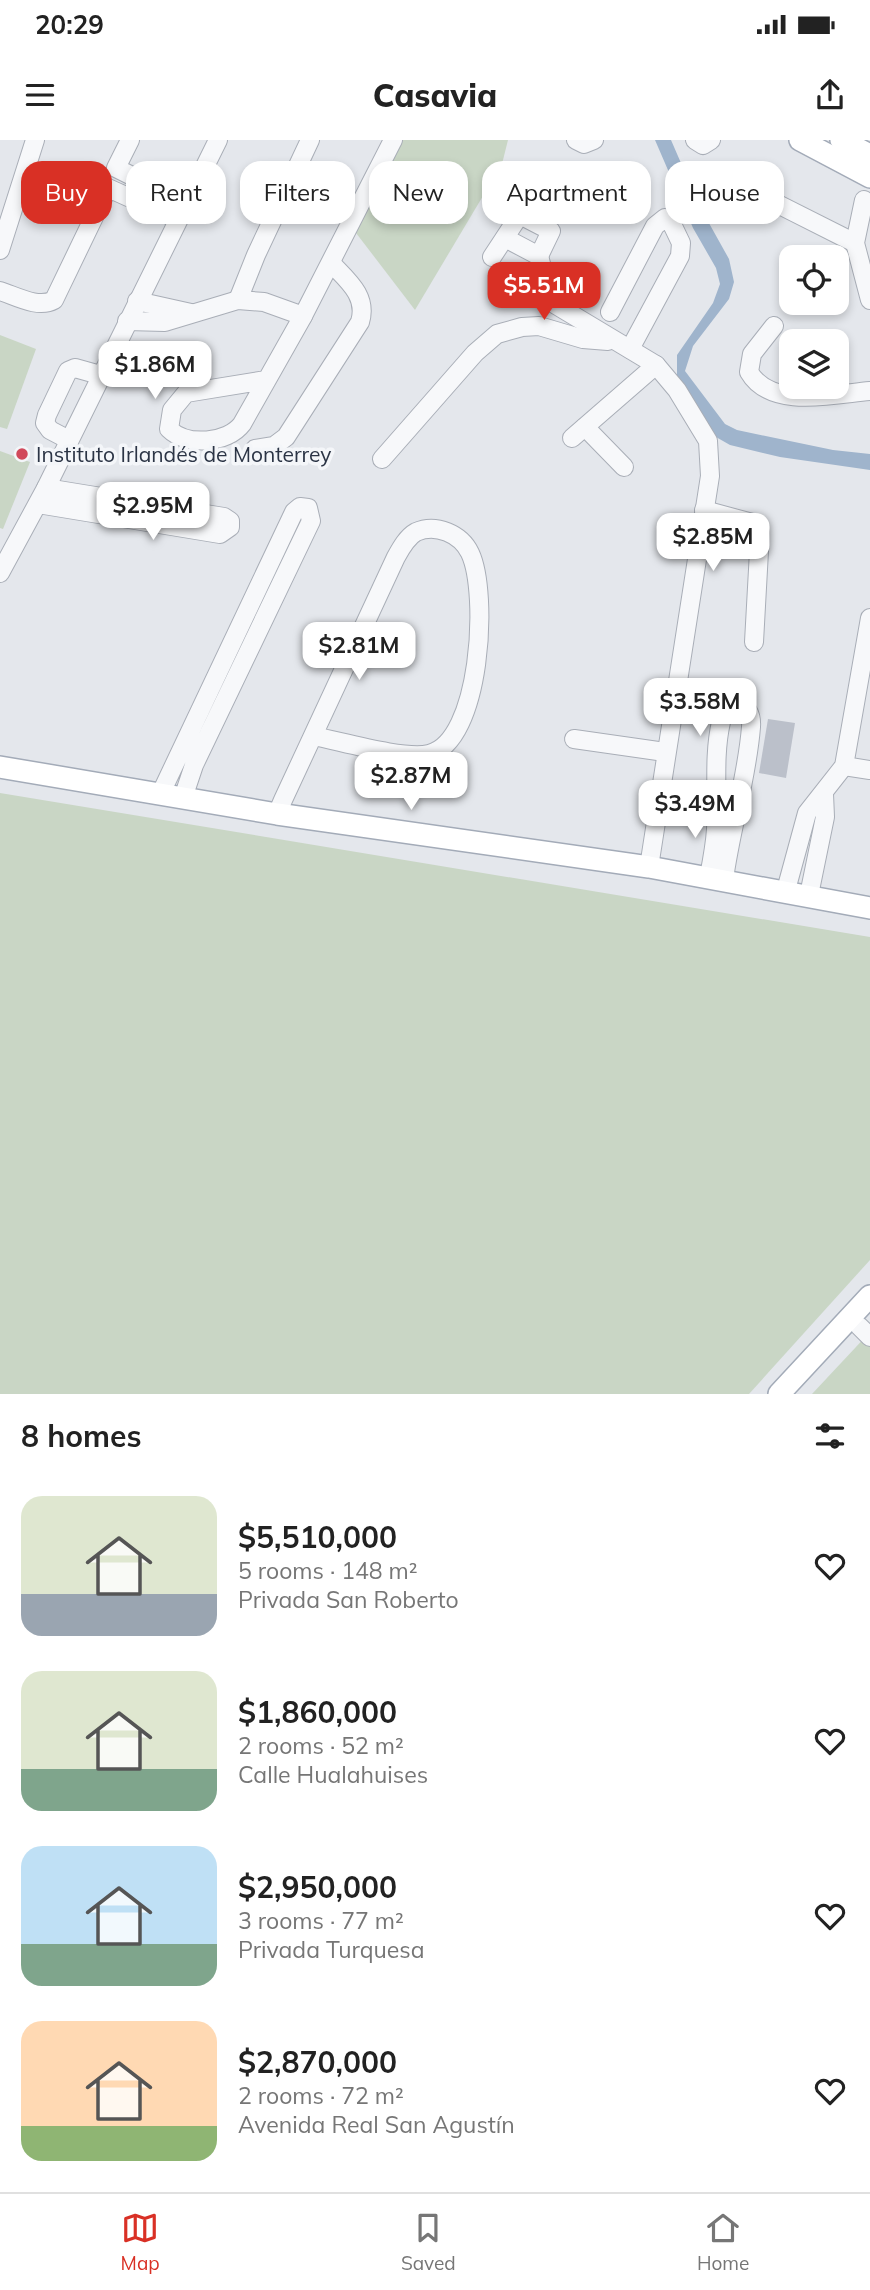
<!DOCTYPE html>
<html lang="en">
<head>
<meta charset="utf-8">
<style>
  :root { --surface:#fff; --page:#f6f6f6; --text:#222; --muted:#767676; --line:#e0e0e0; --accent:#d93025 }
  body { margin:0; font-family:Mulish,sans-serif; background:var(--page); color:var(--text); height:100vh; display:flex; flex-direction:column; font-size:26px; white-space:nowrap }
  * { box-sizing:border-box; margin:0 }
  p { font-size:23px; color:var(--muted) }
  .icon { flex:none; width:38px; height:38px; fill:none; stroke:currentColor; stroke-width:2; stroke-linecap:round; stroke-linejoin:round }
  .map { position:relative; height:1254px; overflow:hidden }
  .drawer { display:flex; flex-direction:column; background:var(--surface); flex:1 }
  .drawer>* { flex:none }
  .top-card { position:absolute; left:21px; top:21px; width:830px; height:63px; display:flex; gap:14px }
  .fabs { position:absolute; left:779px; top:105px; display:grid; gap:14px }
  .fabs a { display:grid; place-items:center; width:70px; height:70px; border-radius:14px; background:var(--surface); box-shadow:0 4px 10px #0003; font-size:35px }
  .price { position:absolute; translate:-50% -60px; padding:0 16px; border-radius:14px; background:#fff; color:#222; font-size:23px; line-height:46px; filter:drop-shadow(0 2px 4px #0008) }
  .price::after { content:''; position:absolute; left:50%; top:42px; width:21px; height:16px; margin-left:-10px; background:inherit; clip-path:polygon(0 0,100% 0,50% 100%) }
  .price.current { background:var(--accent); color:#fff }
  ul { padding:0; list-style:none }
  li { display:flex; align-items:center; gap:21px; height:175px; padding:0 21px }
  li span { display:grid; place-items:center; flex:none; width:196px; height:140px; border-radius:21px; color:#555 }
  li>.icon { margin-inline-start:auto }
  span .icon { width:84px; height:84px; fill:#fffc; stroke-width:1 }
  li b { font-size:30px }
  h2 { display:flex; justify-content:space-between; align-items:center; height:84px; padding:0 21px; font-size:30px }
  .pill { padding:0 24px; border-radius:21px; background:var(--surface); box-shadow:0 4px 10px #0003; font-size:24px; line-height:63px }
  .pill.current { background:var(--accent); color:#fff }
  .status { display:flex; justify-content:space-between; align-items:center; height:49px; padding:0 35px; background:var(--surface); direction:ltr }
  .status svg { height:19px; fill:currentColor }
  header { display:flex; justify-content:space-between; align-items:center; height:91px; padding:0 21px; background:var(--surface); font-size:32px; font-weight:800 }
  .tab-bar { display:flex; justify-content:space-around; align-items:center; height:98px; border-top:2px solid var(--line); background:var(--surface); font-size:19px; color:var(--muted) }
  .tab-bar a { display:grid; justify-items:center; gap:4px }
  .tab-bar .current { color:var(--accent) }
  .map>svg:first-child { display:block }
  .green { fill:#c9d6c5 }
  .water { fill:#9fb4cc }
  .building { fill:#bbc0ca }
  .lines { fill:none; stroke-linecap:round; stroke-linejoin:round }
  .minor-casing { stroke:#a9aeb7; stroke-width:20 }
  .major-casing { stroke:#a3abb8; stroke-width:24 }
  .minor { stroke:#f7f8fa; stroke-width:18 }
  .major { stroke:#fff; stroke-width:21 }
  .poi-dot { fill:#d1495b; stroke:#f4f6f9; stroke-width:2.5 }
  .labels { text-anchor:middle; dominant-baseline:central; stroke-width:7; stroke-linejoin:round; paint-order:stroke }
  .poi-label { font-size:21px; fill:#2b3445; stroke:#f4f6f9; text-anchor:start }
</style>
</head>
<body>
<div class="status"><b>20:29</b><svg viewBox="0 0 49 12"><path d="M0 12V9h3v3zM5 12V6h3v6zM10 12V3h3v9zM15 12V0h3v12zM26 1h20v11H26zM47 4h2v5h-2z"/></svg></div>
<header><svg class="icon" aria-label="menu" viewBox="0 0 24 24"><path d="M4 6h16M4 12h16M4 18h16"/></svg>Casavia<svg class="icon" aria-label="share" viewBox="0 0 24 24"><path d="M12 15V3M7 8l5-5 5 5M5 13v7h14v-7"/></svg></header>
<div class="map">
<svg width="870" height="1254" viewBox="0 0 870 1254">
  <rect width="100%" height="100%" fill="#e4e7ec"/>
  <g class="green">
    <path d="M397,0H508L502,24L415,170L353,89Z"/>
    <path d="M0,195L36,209L7,289L0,287Z"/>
    <path d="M0,311L30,322L3,389L0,388Z"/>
    <path d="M0,653L870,797V1120L749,1254H0Z"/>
    <path d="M870,1192V1254H812Z"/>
  </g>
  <path class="water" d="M655,0H671L700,67L729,119L734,142L729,159L693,206L685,231L725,284L737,290L833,310L870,314V330L780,317L730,305L716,297L677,238V215L713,163L720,144L716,128L693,88Z"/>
  <path class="building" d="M768,579L795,583L786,638L759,633Z"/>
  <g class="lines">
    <defs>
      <g id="minor">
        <path d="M130,0L116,28L186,63"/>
        <path d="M576,0L584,4L594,0"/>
        <path d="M695,0L703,5L711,0"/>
        <path d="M720,35L855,103"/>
        <path d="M864,60L855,103L870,160"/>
        <path d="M505,98L539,116"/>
        <path d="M0,110L35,0"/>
        <path d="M539,116L551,162L656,225L677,250L708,301L710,336L649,727"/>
        <path d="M492,117L517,79L522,76L551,91L539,116"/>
        <path d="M0,151C16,156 38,169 54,160L108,48L177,79"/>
        <path d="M238,160L256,115L310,0"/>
        <path d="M137,161L191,173"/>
        <path d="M610,172L655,86L665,78L670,80L681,103L680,116L630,209"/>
        <path d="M127,181L165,182L238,160L264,162L303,176"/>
        <path d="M774,186L752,214L749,232C771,270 835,254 870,251"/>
        <path d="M266,240L186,253L172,270L169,289C187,307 228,303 242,284L303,176L393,0"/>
        <path d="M585,287L624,327"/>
        <path d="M572,298L656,225"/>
        <path d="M69,300L50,290L45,283L47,275L68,231L75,228L100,235"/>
        <path d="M255,309L274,306L286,297L360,182C368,156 347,140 331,123"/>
        <path d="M382,319L475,213L497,194L522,187L539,186L583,199L608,201"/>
        <path d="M38,364L220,394L230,387V381L224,377L46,348"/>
        <path d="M704,370L756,384L760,393L754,502"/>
        <path d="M0,433L46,348L218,0"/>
        <path d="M574,599L665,612"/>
        <path d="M844,626L870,630"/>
        <path d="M160,655L294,372L300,367L308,368L311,381L194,625L183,658"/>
        <path d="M277,674L283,660L396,417C401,408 407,397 416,392C436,383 461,394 470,413C489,453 481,602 429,614C404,620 340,601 313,596"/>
        <path d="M709,736C712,721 715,705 716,689C718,654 713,617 721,582C727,556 753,560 751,587C747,639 731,687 724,739"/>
        <path d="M786,750L807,673L844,626L870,478"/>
        <path d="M809,755L825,677L824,654"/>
        <path d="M859,1186L870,1197"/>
      </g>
      <g id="major">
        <path d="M800,0L870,37"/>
        <path d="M841,0L870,15"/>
        <path d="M0,627L277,674L649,727L870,768"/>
        <path d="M779,1254L870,1156"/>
      </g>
    </defs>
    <use href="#minor" class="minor-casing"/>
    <use href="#major" class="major-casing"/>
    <use href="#minor" class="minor"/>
    <use href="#major" class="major"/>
  </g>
  <circle class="poi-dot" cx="22" cy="314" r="7"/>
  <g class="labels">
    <g class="poi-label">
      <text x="36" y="314">Instituto Irlandés de Monterrey</text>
    </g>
  </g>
</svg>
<div class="fabs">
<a><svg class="icon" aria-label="locate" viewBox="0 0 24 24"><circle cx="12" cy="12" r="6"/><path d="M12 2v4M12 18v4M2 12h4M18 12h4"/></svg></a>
<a><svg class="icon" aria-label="layers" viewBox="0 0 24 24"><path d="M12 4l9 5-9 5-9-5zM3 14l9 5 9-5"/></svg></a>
</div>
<b class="price current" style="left:544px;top:182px">$5.51M</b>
<b class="price" style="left:155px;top:261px">$1.86M</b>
<b class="price" style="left:153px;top:402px">$2.95M</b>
<b class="price" style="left:713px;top:433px">$2.85M</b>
<b class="price" style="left:359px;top:542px">$2.81M</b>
<b class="price" style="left:700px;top:598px">$3.58M</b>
<b class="price" style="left:411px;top:672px">$2.87M</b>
<b class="price" style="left:695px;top:700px">$3.49M</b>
<div class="top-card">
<a class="pill current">Buy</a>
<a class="pill">Rent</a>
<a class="pill">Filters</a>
<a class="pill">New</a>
<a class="pill">Apartment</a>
<a class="pill">House</a>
</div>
</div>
<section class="drawer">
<h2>8 homes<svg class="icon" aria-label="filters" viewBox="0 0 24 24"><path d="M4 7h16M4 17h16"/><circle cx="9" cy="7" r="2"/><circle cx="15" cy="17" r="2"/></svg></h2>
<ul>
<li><span style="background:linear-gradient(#dfe7d0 70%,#9aa5b1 0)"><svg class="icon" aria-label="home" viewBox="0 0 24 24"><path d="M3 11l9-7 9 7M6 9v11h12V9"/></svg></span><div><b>$5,510,000</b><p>5 rooms · 148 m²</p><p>Privada San Roberto</p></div><svg class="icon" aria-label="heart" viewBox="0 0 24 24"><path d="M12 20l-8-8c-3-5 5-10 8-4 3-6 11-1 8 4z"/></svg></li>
<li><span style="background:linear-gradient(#dfe7d0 70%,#7fa58c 0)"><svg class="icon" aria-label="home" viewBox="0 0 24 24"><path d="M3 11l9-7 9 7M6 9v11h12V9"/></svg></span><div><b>$1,860,000</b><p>2 rooms · 52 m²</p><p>Calle Hualahuises</p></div><svg class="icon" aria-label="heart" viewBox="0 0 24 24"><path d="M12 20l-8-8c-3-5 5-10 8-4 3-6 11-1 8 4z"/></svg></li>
<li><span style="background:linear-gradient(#bfe0f5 70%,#7fa58c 0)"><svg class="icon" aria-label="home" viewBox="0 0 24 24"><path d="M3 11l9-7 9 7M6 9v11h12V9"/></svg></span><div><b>$2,950,000</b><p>3 rooms · 77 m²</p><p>Privada Turquesa</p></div><svg class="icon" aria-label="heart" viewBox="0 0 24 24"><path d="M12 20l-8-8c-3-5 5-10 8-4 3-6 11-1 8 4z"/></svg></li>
<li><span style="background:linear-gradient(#ffd9b3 75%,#8fb573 0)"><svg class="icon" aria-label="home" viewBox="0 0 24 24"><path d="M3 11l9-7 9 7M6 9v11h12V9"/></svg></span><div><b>$2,870,000</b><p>2 rooms · 72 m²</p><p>Avenida Real San Agustín</p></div><svg class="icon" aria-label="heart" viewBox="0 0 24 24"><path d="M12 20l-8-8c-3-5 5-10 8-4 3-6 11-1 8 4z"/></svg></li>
</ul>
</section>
<nav class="tab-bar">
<a class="current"><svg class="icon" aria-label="map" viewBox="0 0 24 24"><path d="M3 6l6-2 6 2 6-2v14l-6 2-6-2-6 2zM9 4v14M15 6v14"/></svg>Map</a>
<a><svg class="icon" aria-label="saved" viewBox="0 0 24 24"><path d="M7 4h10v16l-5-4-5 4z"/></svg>Saved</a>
<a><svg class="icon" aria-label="home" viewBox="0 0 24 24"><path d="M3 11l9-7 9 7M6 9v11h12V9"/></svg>Home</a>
</nav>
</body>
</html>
